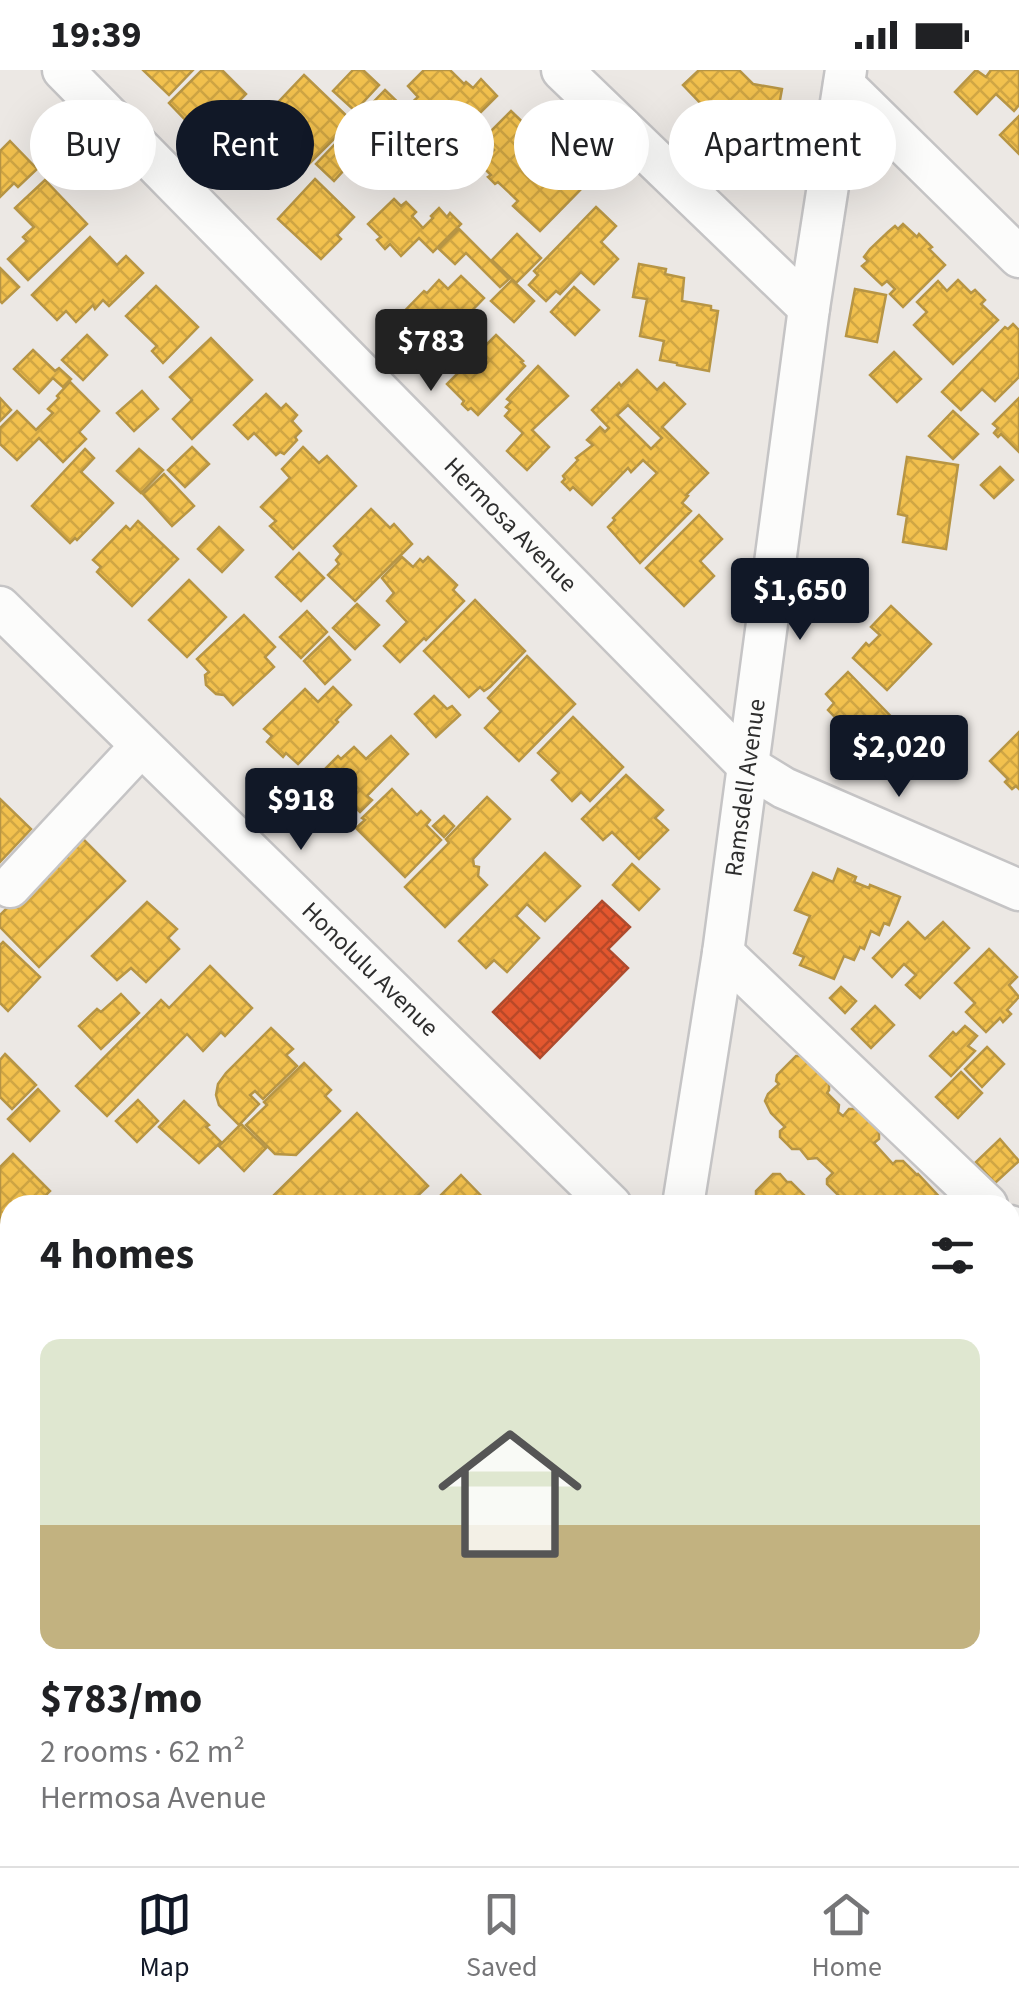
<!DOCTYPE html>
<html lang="en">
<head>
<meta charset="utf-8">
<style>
  :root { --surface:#fff; --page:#f2f2f2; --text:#202124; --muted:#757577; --line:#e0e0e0; --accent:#111827 }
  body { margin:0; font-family:"Source Sans 3",sans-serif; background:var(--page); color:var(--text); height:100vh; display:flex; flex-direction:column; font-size:38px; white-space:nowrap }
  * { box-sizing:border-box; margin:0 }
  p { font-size:32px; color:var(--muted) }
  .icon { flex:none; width:55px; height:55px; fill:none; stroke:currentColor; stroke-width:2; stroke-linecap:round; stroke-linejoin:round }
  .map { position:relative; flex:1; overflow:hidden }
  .sheet { position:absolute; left:0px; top:1125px; width:1020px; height:672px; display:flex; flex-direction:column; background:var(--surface); border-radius:30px 30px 0 0; box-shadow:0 10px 40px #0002 }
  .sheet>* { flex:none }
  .banner { position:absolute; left:30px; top:30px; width:960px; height:90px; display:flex; gap:20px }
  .price { position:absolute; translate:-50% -85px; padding:0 22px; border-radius:10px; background:var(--accent); color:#fff; font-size:32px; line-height:65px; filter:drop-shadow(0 2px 5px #0008) }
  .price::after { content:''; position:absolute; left:50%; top:60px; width:30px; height:22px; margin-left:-15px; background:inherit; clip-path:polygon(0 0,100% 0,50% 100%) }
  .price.active { background:#222; color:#fff }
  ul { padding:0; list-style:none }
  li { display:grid; align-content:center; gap:20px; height:530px; padding:0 40px }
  li span { display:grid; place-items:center; height:310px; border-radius:20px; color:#555 }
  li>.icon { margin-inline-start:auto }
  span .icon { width:180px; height:180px; fill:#fffc; stroke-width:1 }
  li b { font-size:42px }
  h2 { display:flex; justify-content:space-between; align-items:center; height:120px; padding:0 40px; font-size:42px }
  .pill { padding:0 35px; border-radius:45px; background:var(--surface); box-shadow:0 10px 40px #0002; font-size:35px; line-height:90px }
  .pill.active { background:var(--accent); color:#fff }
  .status { display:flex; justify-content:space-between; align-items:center; height:70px; padding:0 50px; background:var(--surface); direction:ltr }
  .status svg { height:28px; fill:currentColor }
  .tab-bar { display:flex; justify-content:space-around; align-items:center; height:140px; border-top:2px solid var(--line); background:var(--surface); font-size:28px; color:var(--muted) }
  .tab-bar a { display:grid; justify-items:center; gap:5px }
  .tab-bar .active { color:var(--accent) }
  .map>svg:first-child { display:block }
  .homes { fill:url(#homes-cross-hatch); stroke:#b79544; stroke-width:2.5; fill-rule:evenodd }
  .shops { fill:url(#shops-cross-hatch); stroke:#ad4b2e; stroke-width:2.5 }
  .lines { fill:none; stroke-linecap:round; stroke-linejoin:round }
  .minor-casing { stroke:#c5c4c5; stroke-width:45 }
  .minor { stroke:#fcfcfb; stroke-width:40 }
  .labels { text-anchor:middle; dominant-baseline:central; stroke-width:10; stroke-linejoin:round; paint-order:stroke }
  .street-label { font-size:25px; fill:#2e2e2e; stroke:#fff }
</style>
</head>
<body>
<div class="status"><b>19:39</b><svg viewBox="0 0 49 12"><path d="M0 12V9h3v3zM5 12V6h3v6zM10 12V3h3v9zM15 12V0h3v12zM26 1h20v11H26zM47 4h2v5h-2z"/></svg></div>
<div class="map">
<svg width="1019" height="1796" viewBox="0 0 1019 1796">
  <defs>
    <pattern id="homes-cross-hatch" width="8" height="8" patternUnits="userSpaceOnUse" patternTransform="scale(2.5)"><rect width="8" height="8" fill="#f2c14e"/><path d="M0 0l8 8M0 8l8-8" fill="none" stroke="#d0a644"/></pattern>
    <pattern id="shops-cross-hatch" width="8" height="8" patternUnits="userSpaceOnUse" patternTransform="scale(2.5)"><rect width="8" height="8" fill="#e4572e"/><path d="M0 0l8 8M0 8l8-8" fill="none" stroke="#b94828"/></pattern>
  </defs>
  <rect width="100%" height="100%" fill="#ece8e4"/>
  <g class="homes">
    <path d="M143,0H193L169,25Z"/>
    <path d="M202,0H222L246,24L237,33L253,48L222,79L197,54L193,58L169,33Z"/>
    <path d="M353,0H363L379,15L355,41L333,21Z"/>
    <path d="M424,0H450L464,14L466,12L473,18L481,9L497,26L458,65L446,53L441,59L438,56L431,63L406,38L418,27L408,16Z"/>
    <path d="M699,0H739L753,14L782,19L775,57L757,54L755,68L731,65L683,15Z"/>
    <path d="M976,0L986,7L991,0H1019V35L1014,41L996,24L977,44L955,22Z"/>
    <path d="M304,5L352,51L307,96L287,76L284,79L280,76L248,109L223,85L256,51L255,50L258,46L262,49Z"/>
    <path d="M385,20L408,42L379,73L355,51Z"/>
    <path d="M511,41L538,67L534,71L556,93L560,89L586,114L540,161L513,136L518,131L498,112L495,114L488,107L491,105L482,96L491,87L489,85L494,80L483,69Z"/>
    <path d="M1019,46V84L1000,65Z"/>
    <path d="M10,71L37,99L18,117L14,113L0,127V81Z"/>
    <path d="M337,72L355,88L334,111L316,94Z"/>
    <path d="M315,109L354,147L337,165L341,169L321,189L278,149Z"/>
    <path d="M45,110L87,154L28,210L8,189L27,171L23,167L34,157L15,138Z"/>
    <path d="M394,129L401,136L406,132L416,142L412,146L423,158L433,148L431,146L439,138L447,147L450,143L461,154L433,182L419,168L401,186L390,174L385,179L377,170L381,167L368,154Z"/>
    <path d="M596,137L616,156L601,172L618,189L594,214L581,202L560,224L556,221L546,231L529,215L538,205L534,201Z"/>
    <path d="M903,154L917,167L919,164L932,177L929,179L945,195L903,237L890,224L895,219L887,211L882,215L862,196L868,191L864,187L870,179L888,162L895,156L898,159Z"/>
    <path d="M459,159L509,209L500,217L466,183L455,194L439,179Z"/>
    <path d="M517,164L541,188L516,213L492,190Z"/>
    <path d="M90,167L117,195L126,186L143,203L109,236L103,230L95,239L93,235L76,252L66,241L57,250L32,225Z"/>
    <path d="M639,194L666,199L665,204L684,208L682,231L711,236V240L718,241L709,301L677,295V293L660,290L664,271L640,266L647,229L633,227Z"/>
    <path d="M0,198L19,217L2,233L0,231Z"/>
    <path d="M461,206L484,228L428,286L412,272L410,275L390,256L424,221L427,223L439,210L448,219Z"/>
    <path d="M512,210L534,231L514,252L491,231Z"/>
    <path d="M958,210L971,223L975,220L985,230L981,234L998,250L953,294L914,255L927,242L917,232L938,211L947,221Z"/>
    <path d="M156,216L198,257L163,293L152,281L157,276L126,246Z"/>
    <path d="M574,217L599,240L575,265L551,242Z"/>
    <path d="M855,219L886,225L877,272L846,266Z"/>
    <path d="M1013,254L1019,260V307L995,331L982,319L961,340L942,322L1005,257L1008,259Z"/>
    <path d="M87,265L107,285L83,310L62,290Z"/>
    <path d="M496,265L523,291L521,292L525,296L478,345L471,338L468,340L462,334L464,331L447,314Z"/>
    <path d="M211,268L252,310L192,369L173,349L192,330L170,307Z"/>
    <path d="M33,280L55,301L59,298L71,309L63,317L53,308L39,323L14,299Z"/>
    <path d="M894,282L921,309L897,332L870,305Z"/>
    <path d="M538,296L568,326L532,360L549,377L527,400L507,381L523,363L505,346L510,340L506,337L511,332L507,329Z"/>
    <path d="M637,300L657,320L664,313L685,334L662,357L708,403L686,425L688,426L682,433L691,441L640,493L608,457L615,450L613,448L657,403L643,390L631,402L628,398L592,435L573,417L570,420L562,412L565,409L563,406L578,390L576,388L593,375L587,370L600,357L605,362L609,358L592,340L619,313L621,316ZM628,335L662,368L651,379L617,345Z"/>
    <path d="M70,312L99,341L79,362L86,369L63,392L39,368L17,390L0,374V358L17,341L36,360L53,343L48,339L59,328L57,326Z"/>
    <path d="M142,321L158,339L134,361L117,343Z"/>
    <path d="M266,324L281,339L286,334L297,345L292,351L301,361L295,367L297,370L284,384L280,382L276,385L254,363L248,369L234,355Z"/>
    <path d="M0,328L11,340L0,351Z"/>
    <path d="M1019,328V382L1001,364L998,367L994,363L998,358L993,354Z"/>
    <path d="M953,341L978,364L953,389L929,366Z"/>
    <path d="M192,377L209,394L185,417L168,400Z"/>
    <path d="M303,377L319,393L327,386L356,416L293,479L270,456L276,451L261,437L290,408L282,399Z"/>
    <path d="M85,379L94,388L81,402L113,433L77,470L75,468L70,473L32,436Z"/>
    <path d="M139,379L163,400L141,423L117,401Z"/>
    <path d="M907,387L958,395L946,479L903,472L907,446L898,444Z"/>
    <path d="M1000,397L1013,410L994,428L981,415Z"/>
    <path d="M164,404L194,436L172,456L143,424Z"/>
    <path d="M371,439L390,458L394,454L412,474L355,531L328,505L339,494L336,490L341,484L334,476Z"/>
    <path d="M699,445L722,469L700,491L714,506L684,536L646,498Z"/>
    <path d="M138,451L178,489L132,536L97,502L101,497L93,490L126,456L130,460Z"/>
    <path d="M219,457L243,480L222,502L198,479Z"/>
    <path d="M299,483L324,508L301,531L276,507Z"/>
    <path d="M402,487L413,497L420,489L423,492L428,487L457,515L453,520L464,531L426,570L424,568L400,592L384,576L407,552L387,531L394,523L382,508Z"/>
    <path d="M189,510L226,547L187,587L149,550Z"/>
    <path d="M475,530L525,581L490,617L484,621L480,617L469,627L424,581Z"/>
    <path d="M357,534L379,555L355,579L333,558Z"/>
    <path d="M891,536L931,574L887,620L853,588L866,573L869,576L880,565L871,557Z"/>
    <path d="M307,541L327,562L301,588L280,567Z"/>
    <path d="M244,545L275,577L265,587L274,597L233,635L224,625L216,624L206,615L205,605L209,602L197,589Z"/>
    <path d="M329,567L350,590L325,614L304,591Z"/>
    <path d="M527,586L575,634L519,691L485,658L501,641L488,628Z"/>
    <path d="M848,602L907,663L872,698L850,674L856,669L828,640L834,633L826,624Z"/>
    <path d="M333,617L351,635L336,650L338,652L298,694L286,683L283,687L267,672L272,666L264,659L305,619L318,632Z"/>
    <path d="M434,626L447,639L452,636L460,645L436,667L415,644Z"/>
    <path d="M573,647L623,697L590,731L581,722L572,731L552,710L559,703L538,683Z"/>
    <path d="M1019,662V719L1016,716L1012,719L1005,712L1008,709L990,691Z"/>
    <path d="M391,666L408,684L367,726L372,730L360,742L356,738L351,742L340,730L336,734L317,715L322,711L318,706L338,686L341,689L354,677L366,689Z"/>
    <path d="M626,705L663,740L655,748L668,760L639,789L612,762L603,770L582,749Z"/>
    <path d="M392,719L417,745L421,741L430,750L426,755L441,770L405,807L356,758L365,750L362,748Z"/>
    <path d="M487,727L510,749L473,789L474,796L479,797L478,806L487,815L445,857L405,817L449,773L446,769Z"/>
    <path d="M0,729L31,759L0,792Z"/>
    <path d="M444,746L454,756L444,767L433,756Z"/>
    <path d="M80,766L125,811L39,897L0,857V845Z"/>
    <path d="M545,783L580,816L545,851L527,834L516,846L539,868L507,902L494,890L486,898L459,871Z"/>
    <path d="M632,794L659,819L639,840L613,815Z"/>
    <path d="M838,799L856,807L854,812L869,818L870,815L900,827L889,855L884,853L879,865L871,861L864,879L860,877L854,890L844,886L834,909L800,895L804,887L794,883L810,846L795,840L813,803L833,812Z"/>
    <path d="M147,832L177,859L168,868L179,879L146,912L131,898L117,910L92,886Z"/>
    <path d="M908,852L925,869L943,852L969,878L920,928L906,915L916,905L904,894L892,907L873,888Z"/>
    <path d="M3,872L40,907L8,941L0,933V875Z"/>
    <path d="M989,879L1017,907L1009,915L1019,927L1007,940L1011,944L1003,952L1000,948L986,962L966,942L975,933L955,913Z"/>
    <path d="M210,896L252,938L225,966L221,962L203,981L187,964L107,1046L76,1016L161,930L169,938Z"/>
    <path d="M841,917L856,931L845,943L830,928Z"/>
    <path d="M121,924L139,943L101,979L79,956L97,939L101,942Z"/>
    <path d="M875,936L894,955L871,978L852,959Z"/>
    <path d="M965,956L977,966L968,976L975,981L951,1006L930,986L953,962L956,965Z"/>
    <path d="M271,958L293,979L286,985L297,996L263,1029L255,1021L250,1025L259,1034L239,1055L219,1035L216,1025L218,1014L226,1003Z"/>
    <path d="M987,977L1004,994L982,1017L965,999Z"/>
    <path d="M5,984L36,1015L12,1039L0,1027V990Z"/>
    <path d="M796,986H802L829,1013V1020L827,1023L839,1035L838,1042L843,1046L849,1039H857L879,1061V1069L874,1073L893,1094L896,1091H903L917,1105L918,1104L947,1135H848L827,1114V1109L833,1103L817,1088L808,1089L800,1079H792L780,1067V1061L785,1057L771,1043L765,1031L768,1024L779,1014L776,1011L777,1005Z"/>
    <path d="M304,993L331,1020L325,1026L340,1041L296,1085L275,1084L246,1055L267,1035L264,1032Z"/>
    <path d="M961,1002L982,1023L958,1048L936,1027Z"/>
    <path d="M38,1019L59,1041L30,1071L8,1049Z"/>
    <path d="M138,1030L158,1051L137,1072L116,1051Z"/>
    <path d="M184,1031L209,1055L206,1057L221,1072L199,1093L159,1057Z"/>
    <path d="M357,1043L428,1116L408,1135H264Z"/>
    <path d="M241,1054L266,1078L244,1101L219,1076Z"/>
    <path d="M1000,1069L1019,1091L995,1113L976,1092Z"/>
    <path d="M13,1084L50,1121L36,1135H10L9,1216L0,1207V1097Z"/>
    <path d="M773,1104H780L787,1112H791L814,1135H760L761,1134L756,1128V1121Z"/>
    <path d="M461,1105L490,1135H431Z"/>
    <path d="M10,1501V1563L0,1553V1511Z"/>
    <path d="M95,1788H97L112,1796H90Z"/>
    <path d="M156,1788H232L240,1795L162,1796L154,1789Z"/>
    <path d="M340,1788H349L357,1796H329Z"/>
    <path d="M674,1788H732L724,1796H665Z"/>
    <path d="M832,1788H838L846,1796H824Z"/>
  </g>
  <g class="shops">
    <path d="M602,831L630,857L608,879L628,898L540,988L493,942Z"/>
    <path d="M1019,1204V1237L1010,1228V1213Z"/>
    <path d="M1019,1300V1447L1010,1438V1309Z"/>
    <path d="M1010,1651L1019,1660V1765L1010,1756Z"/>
    <path d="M908,1788H956L963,1796H917Z"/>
  </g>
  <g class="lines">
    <defs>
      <g id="minor">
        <path id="s1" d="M63,0L748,696L784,718L1019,820"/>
        <path d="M562,0L809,238"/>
        <path d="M844,15L1019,187"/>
        <path id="s2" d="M0,537L611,1135"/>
        <path d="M10,817L141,676"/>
        <path d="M723,883L987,1135"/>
        <path id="s3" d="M683,1135L723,883L809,238L846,0"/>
        <path d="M1010,1156L1019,1165"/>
        <path d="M0,1302L10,1312"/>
        <path d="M1010,1537L1019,1546"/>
        <path d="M491,1788L500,1796"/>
        <path d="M589,1796L591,1788"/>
      </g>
    </defs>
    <use href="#minor" class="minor-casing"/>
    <use href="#minor" class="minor"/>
  </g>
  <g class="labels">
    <g class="street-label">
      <text stroke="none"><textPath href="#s1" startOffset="638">Hermosa Avenue</textPath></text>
      <text stroke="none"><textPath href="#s3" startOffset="422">Ramsdell Avenue</textPath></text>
      <text stroke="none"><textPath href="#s2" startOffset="518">Honolulu Avenue</textPath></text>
    </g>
  </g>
</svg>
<b class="price active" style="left:431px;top:324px">$783</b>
<b class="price" style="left:800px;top:573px">$1,650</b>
<b class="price" style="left:899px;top:730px">$2,020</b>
<b class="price" style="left:301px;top:783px">$918</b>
<div class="banner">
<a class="pill">Buy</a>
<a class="pill active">Rent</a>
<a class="pill">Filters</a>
<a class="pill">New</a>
<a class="pill">Apartment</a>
</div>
<section class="sheet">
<h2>4 homes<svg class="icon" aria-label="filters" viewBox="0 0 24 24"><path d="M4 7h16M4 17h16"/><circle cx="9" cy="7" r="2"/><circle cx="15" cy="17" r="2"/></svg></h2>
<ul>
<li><span style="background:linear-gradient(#dfe7d0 60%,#c2b280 0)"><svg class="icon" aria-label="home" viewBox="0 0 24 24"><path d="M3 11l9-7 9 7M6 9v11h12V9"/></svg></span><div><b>$783/mo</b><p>2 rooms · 62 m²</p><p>Hermosa Avenue</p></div></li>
</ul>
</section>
</div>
<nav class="tab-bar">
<a class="active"><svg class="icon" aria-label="map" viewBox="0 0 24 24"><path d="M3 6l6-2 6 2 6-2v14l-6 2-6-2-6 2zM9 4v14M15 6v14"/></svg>Map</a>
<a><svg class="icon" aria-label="saved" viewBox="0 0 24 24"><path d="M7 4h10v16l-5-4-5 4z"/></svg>Saved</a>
<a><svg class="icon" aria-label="home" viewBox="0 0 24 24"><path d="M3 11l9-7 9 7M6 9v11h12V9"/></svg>Home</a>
</nav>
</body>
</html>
